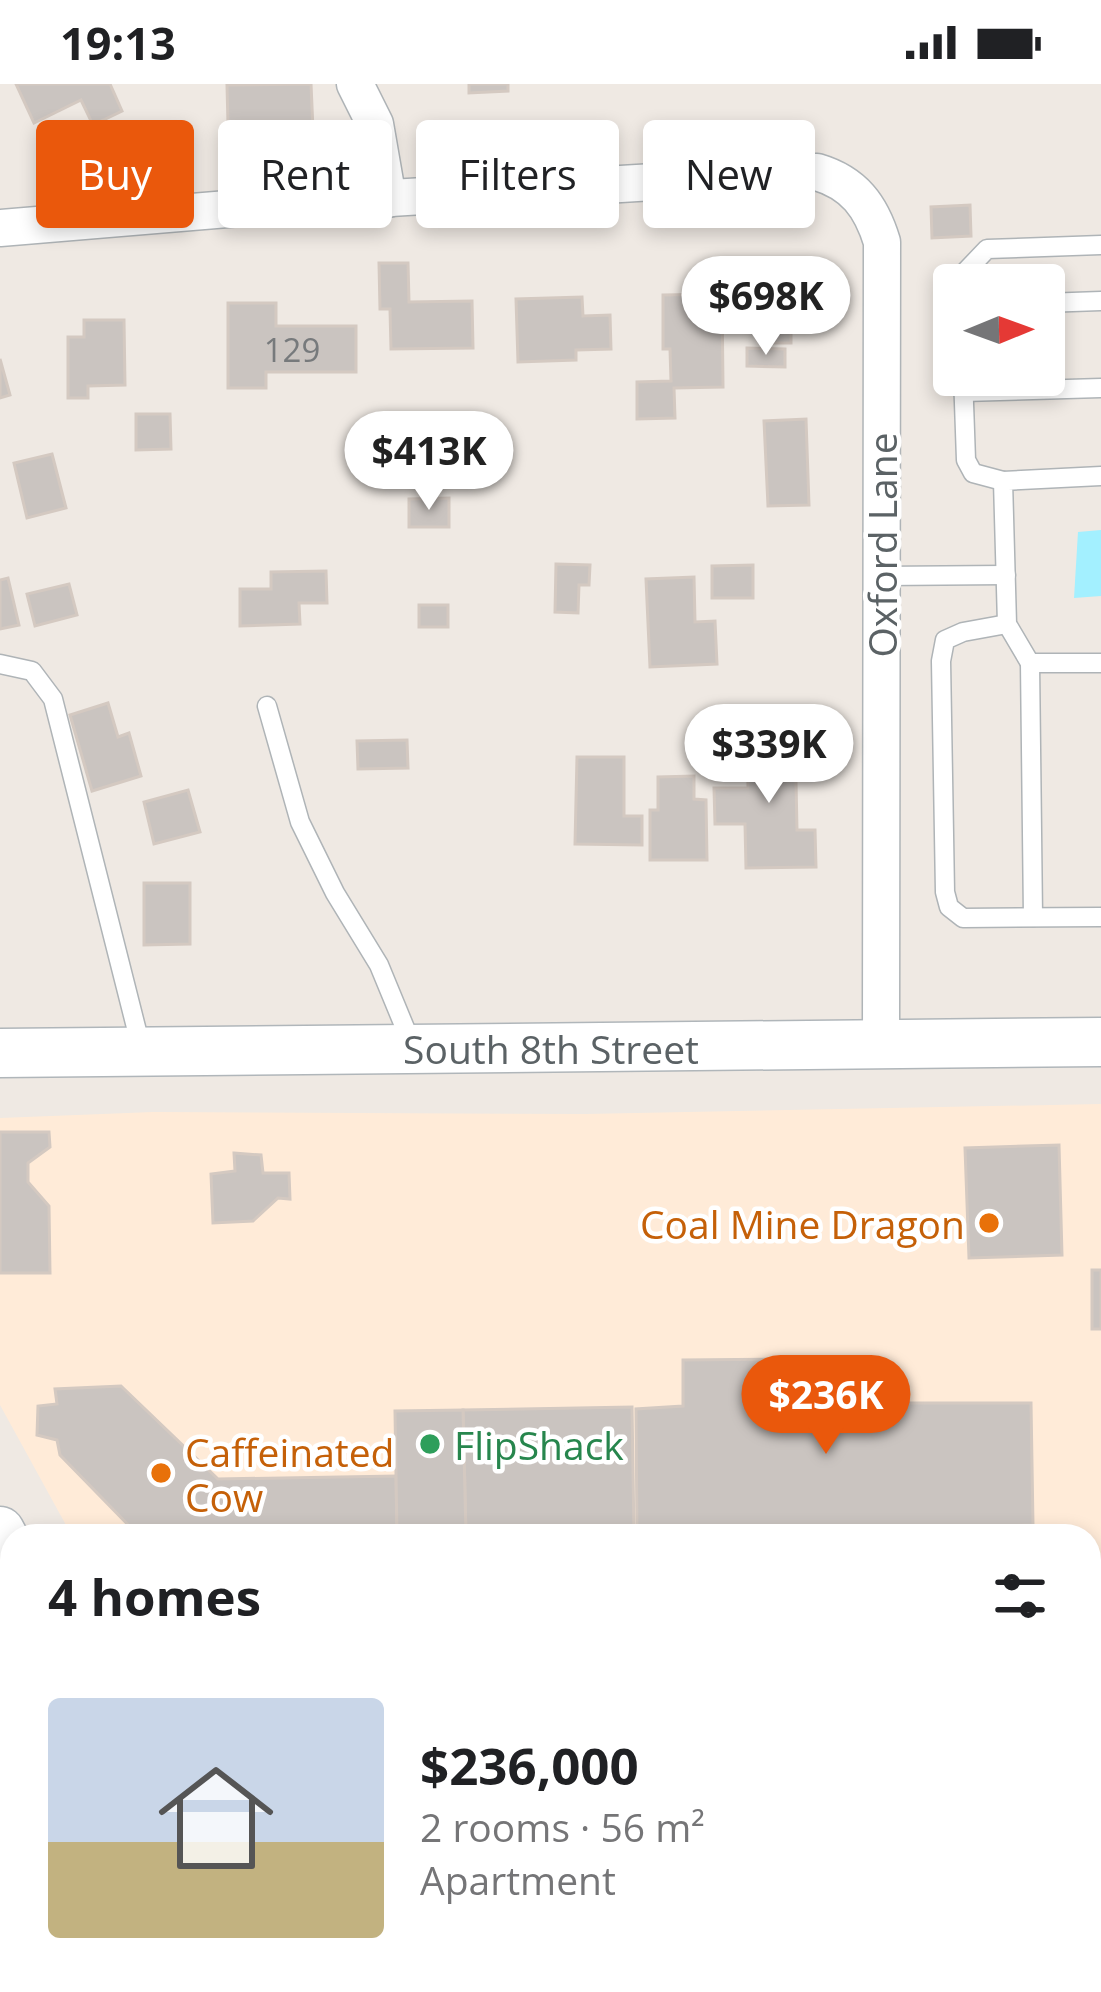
<!DOCTYPE html>
<html lang="en">
<head>
<meta charset="utf-8">
<style>
  :root { --surface:#fff; --page:#f2f2f2; --text:#202124; --muted:#757577; --accent:#ea580c }
  body { margin:0; font-family:"Open Sans",sans-serif; background:var(--page); color:var(--text); height:100vh; display:flex; flex-direction:column; font-size:45px; white-space:nowrap }
  * { box-sizing:border-box; margin:0 }
  p { font-size:39px; color:var(--muted) }
  .icon { flex:none; width:66px; height:66px; fill:none; stroke:currentColor; stroke-width:2; stroke-linecap:round; stroke-linejoin:round }
  .map { position:relative; flex:1; overflow:hidden }
  .details { position:absolute; left:0px; top:1440px; width:1101px; height:468px; display:flex; flex-direction:column; background:var(--surface); border-radius:36px 36px 0 0; box-shadow:0 6px 18px #0003 }
  .details>* { flex:none }
  .guide { position:absolute; left:36px; top:36px; width:1029px; height:108px; display:flex; gap:24px }
  .needle { width:78px; rotate:89deg }
  .buttons { position:absolute; left:933px; top:180px; display:grid; gap:24px }
  .buttons a { display:grid; place-items:center; width:132px; height:132px; border-radius:12px; background:var(--surface); box-shadow:0 6px 18px #0003; font-size:60px }
  .price { position:absolute; translate:-50% -102px; padding:0 27px; border-radius:42px; background:#fff; color:#222; font-size:39px; line-height:78px; filter:drop-shadow(0 3px 6px #0008) }
  .price::after { content:''; position:absolute; left:50%; top:72px; width:36px; height:27px; margin-left:-18px; background:inherit; clip-path:polygon(0 0,100% 0,50% 100%) }
  .price.on { background:var(--accent); color:#fff }
  ul { padding:0; list-style:none }
  li { display:flex; align-items:center; gap:36px; height:300px; padding:0 48px }
  li span { display:grid; place-items:center; flex:none; width:336px; height:240px; border-radius:12px; color:#555 }
  li>.icon { margin-inline-start:auto }
  span .icon { width:144px; height:144px; fill:#fffc; stroke-width:1 }
  li b { font-size:51px }
  h2 { display:flex; justify-content:space-between; align-items:center; height:144px; padding:0 48px; font-size:51px }
  .chip { padding:0 42px; border-radius:12px; background:var(--surface); box-shadow:0 6px 18px #0003; font-size:42px; line-height:108px }
  .chip.on { background:var(--accent); color:#fff }
  .status { display:flex; justify-content:space-between; align-items:center; height:84px; padding:0 60px; background:var(--surface); direction:ltr }
  .status svg { height:33px; fill:currentColor }
  .map>svg:first-child { display:block }
  .commercial { fill:#ffebd8 }
  .water { fill:#a3f0ff }
  .building { fill:#cac4c0; stroke:#d4c9c1; stroke-width:3 }
  .lines { fill:none; stroke-linecap:round; stroke-linejoin:round }
  .lane-casing { stroke:#afb4b7; stroke-width:21 }
  .street-casing { stroke:#afb4b7; stroke-width:39 }
  .secondary-casing { stroke:#b0b6ba; stroke-width:51 }
  .path { stroke:#a1dba0; stroke-width:6; stroke-dasharray:12 6; stroke-linecap:butt }
  .lane { stroke:#fff; stroke-width:18 }
  .street { stroke:#fff; stroke-width:36 }
  .secondary { stroke:#fff; stroke-width:48 }
  .food-dot { fill:#e8710a; stroke:#fff; stroke-width:4.5 }
  .leisure-dot { fill:#2e9e5b; stroke:#fff; stroke-width:4.5 }
  .labels { text-anchor:middle; dominant-baseline:central; stroke-width:9; stroke-linejoin:round; paint-order:stroke }
  .number-label { font-size:33px; fill:#777a7c }
  .street-label { font-size:39px; fill:#5b6265; stroke:#fff }
  .food-label { font-size:39px; fill:#c56008; stroke:#fff; text-anchor:end }
  .leisure-label { font-size:39px; fill:#27864d; stroke:#fff; text-anchor:start }
</style>
</head>
<body>
<div class="status"><b>19:13</b><svg viewBox="0 0 49 12"><path d="M0 12V9h3v3zM5 12V6h3v6zM10 12V3h3v9zM15 12V0h3v12zM26 1h20v11H26zM47 4h2v5h-2z"/></svg></div>
<div class="map">
<svg width="1101" height="1908" viewBox="0 0 1101 1908">
  <rect width="100%" height="100%" fill="#efe9e3"/>
  <g class="commercial">
    <path d="M1101,1020V1832L1089,1812V1452H72L0,1321V1034L153,1028L585,1030Z"/>
    <path d="M663,1896H915L919,1908H670Z"/>
  </g>
  <path class="water" d="M1101,446V512L1074,514L1078,448Z"/>
  <g class="building">
    <path d="M16,0H110L122,27L93,41L81,16L34,39Z"/>
    <path d="M311,0L313,46L255,49V39L228,40L227,1Z"/>
    <path d="M469,0H508V7L469,9Z"/>
    <path d="M970,121L971,152L932,154L931,123Z"/>
    <path d="M379,179H408L409,218L472,217L473,264L391,265L390,225H380Z"/>
    <path d="M769,193H819V242H791V259H769Z"/>
    <path d="M722,210L723,303L674,304L675,334L637,335V298L671,297L670,265H663V211Z"/>
    <path d="M582,213L583,232L610,231L611,265L576,266V276L518,278L516,215Z"/>
    <path d="M228,219H276V242H356V288H266V304H228Z"/>
    <path d="M84,236H124L125,301L88,302V314H68V253H84Z"/>
    <path d="M747,264L785,265V283L747,282Z"/>
    <path d="M0,275L10,311L0,314Z"/>
    <path d="M136,330H170L171,365L136,366Z"/>
    <path d="M806,335L809,421L768,422L764,337Z"/>
    <path d="M52,370L66,424L27,434L14,379Z"/>
    <path d="M449,414V443H409V415Z"/>
    <path d="M556,480L590,481L589,501H579L578,529L555,528Z"/>
    <path d="M753,481V514H712V482Z"/>
    <path d="M326,487L327,519H299L300,540L240,542V505H271V488Z"/>
    <path d="M694,493L695,538L715,537L717,580L650,583L646,495Z"/>
    <path d="M8,494L19,541L0,545V496Z"/>
    <path d="M69,500L77,531L35,542L27,510Z"/>
    <rect x="419" y="521" width="29" height="22"/>
    <path d="M108,619L118,653L129,649L141,692L92,707L70,631Z"/>
    <path d="M795,649L797,746H815L816,783L746,784L745,740H715L714,704H748L747,650Z"/>
    <path d="M407,656L408,684L358,685L357,657Z"/>
    <path d="M577,673H624V732H642V761L575,760Z"/>
    <path d="M694,692V715L706,716L707,776H650V726H658V693Z"/>
    <path d="M188,706L200,748L154,760L144,718Z"/>
    <path d="M144,799H190V860L144,861Z"/>
    <path d="M0,1048H49L50,1063L28,1079V1098L49,1122L50,1189H0Z"/>
    <path d="M1059,1061L1062,1171L969,1174L965,1064Z"/>
    <path d="M234,1069L261,1071L263,1089H289L290,1115L278,1114L253,1137L213,1139L211,1090L235,1087Z"/>
    <rect x="1092" y="1186" width="9" height="59"/>
    <path d="M870,1274L872,1319H1031L1033,1441L977,1443V1452H637L636,1325L683,1322V1276Z"/>
    <path d="M121,1302L218,1395L396,1392L397,1452H139L60,1371L57,1356L37,1351L38,1322L57,1320L55,1305Z"/>
    <path d="M632,1323L634,1452H466L463,1326Z"/>
    <path d="M463,1326L466,1452H397L395,1327Z"/>
    <path d="M6,1635L12,1646V1733L0,1740V1637Z"/>
    <path d="M1091,1849L1101,1857V1908H1061L1045,1896H1089Z"/>
    <path d="M42,1896H93L71,1908H49Z"/>
    <path d="M484,1896H530L537,1908H491Z"/>
  </g>
  <g class="lines">
    <defs>
      <g id="lane">
        <path d="M963,201L966,187L987,165L1101,161"/>
        <path d="M1044,219L1101,217"/>
        <path d="M963,291L966,376L973,389L1003,397"/>
        <path d="M963,308L1101,304"/>
        <path d="M1101,392L1003,397L1007,540L1030,579H1101"/>
        <path d="M881,492L1006,491"/>
        <path d="M1007,540L963,548L945,556L941,577L945,808L949,823L963,834L1101,833"/>
        <path d="M1030,579L1033,833"/>
        <path d="M0,580L32,587L53,615L141,963"/>
        <path d="M267,622L300,738L335,809L379,881L412,961"/>
        <path d="M0,1887L12,1908"/>
        <path d="M554,1896L561,1908"/>
      </g>
      <g id="street">
        <path d="M355,0L375,40L388,115"/>
        <path d="M0,144L276,121L817,88C854,99 871,122 882,158L881,961"/>
        <path d="M949,1896L956,1908"/>
      </g>
      <g id="secondary">
        <path d="M0,969L1101,958"/>
        <path d="M0,1447L12,1469"/>
        <path d="M248,1896L255,1908"/>
      </g>
    </defs>
    <use href="#lane" class="lane-casing"/>
    <use href="#street" class="street-casing"/>
    <use href="#secondary" class="secondary-casing"/>
    <path class="path" d="M764,1896L771,1908"/>
    <use href="#lane" class="lane"/>
    <use href="#street" class="street"/>
    <use href="#secondary" class="secondary"/>
  </g>
  <g class="food-dot">
    <circle cx="989" cy="1139" r="12"/>
    <circle cx="161" cy="1389" r="12"/>
  </g>
  <circle class="leisure-dot" cx="430" cy="1360" r="12"/>
  <g class="labels">
    <g class="number-label">
      <text x="292" y="265">129</text>
    </g>
    <g class="street-label">
      <text transform="translate(881 461) rotate(-90)">Oxford Lane</text>
      <text x="551" y="964">South 8th Street</text>
    </g>
    <g class="food-label">
      <text x="965" y="1139">Coal Mine Dragon</text>
      <text x="185" y="1367" text-anchor="start">Caffeinated<tspan x="185" dy="45">Cow</tspan></text>
    </g>
    <g class="leisure-label">
      <text x="454" y="1360">FlipShack</text>
    </g>
  </g>
</svg>
<div class="buttons">
<a><svg class="needle" viewBox="-14 -14 28 28"><path d="M0-13l5 13h-10z" fill="#e53935"/><path d="M0 13l5-13h-10z" fill="#757577"/></svg></a>
</div>
<b class="price" style="left:766px;top:274px">$698K</b>
<b class="price" style="left:429px;top:429px">$413K</b>
<b class="price" style="left:769px;top:722px">$339K</b>
<b class="price on" style="left:826px;top:1373px">$236K</b>
<div class="guide">
<a class="chip on">Buy</a>
<a class="chip">Rent</a>
<a class="chip">Filters</a>
<a class="chip">New</a>
</div>
<section class="details">
<h2>4 homes<svg class="icon" aria-label="filters" viewBox="0 0 24 24"><path d="M4 7h16M4 17h16"/><circle cx="9" cy="7" r="2"/><circle cx="15" cy="17" r="2"/></svg></h2>
<ul>
<li><span style="background:linear-gradient(#c9d6e8 60%,#c2b280 0)"><svg class="icon" aria-label="home" viewBox="0 0 24 24"><path d="M3 11l9-7 9 7M6 9v11h12V9"/></svg></span><div><b>$236,000</b><p>2 rooms · 56 m²</p><p>Apartment</p></div></li>
</ul>
</section>
</div>
</body>
</html>
